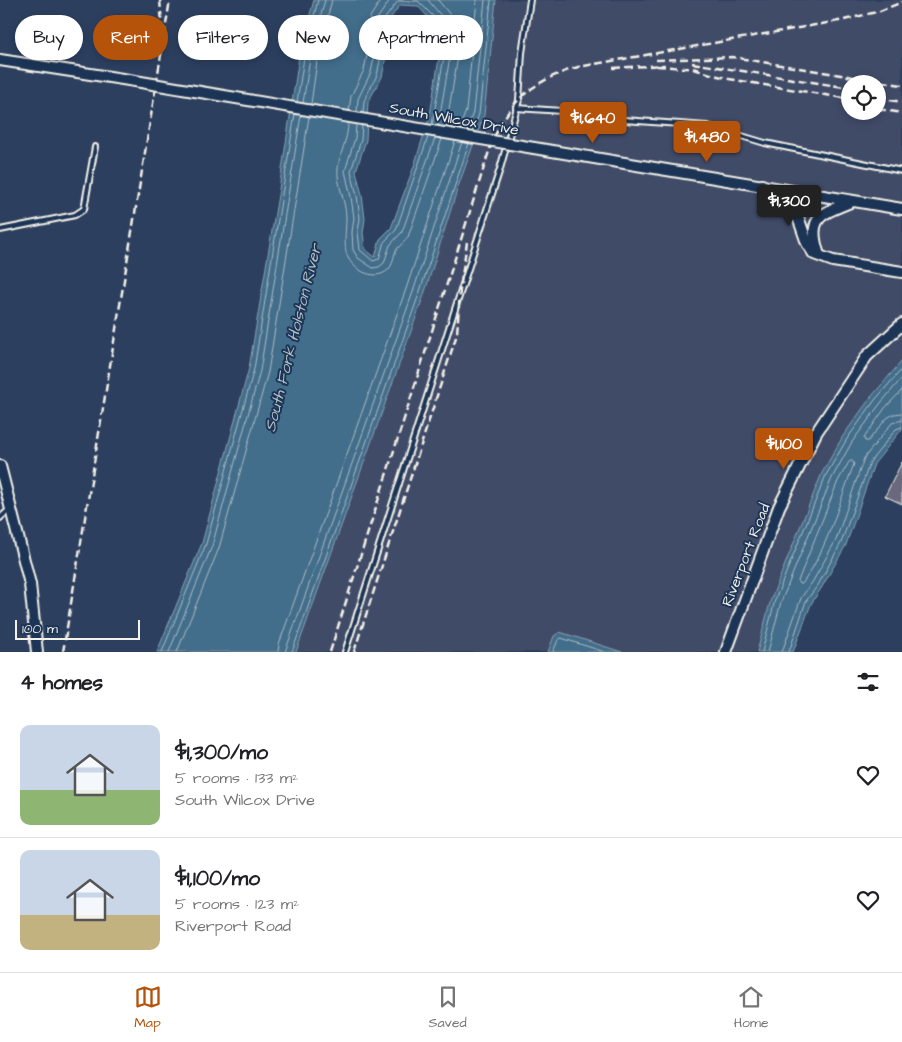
<!DOCTYPE html>
<html lang="en">
<head>
<meta charset="utf-8">
<style>
  :root { --surface:#fff; --page:#f2f2f2; --text:#202124; --muted:#757577; --line:#e0e0e0; --accent:#b45309 }
  body { margin:0; font-family:"Architects Daughter",sans-serif; background:var(--page); color:var(--text); height:100vh; display:flex; flex-direction:column; font-size:19px; white-space:nowrap }
  * { box-sizing:border-box; margin:0 }
  p { font-size:16px; color:var(--muted) }
  .icon { flex:none; width:28px; height:28px; fill:none; stroke:currentColor; stroke-width:2; stroke-linecap:round; stroke-linejoin:round }
  .map { position:relative; height:652px; overflow:hidden }
  .side { display:flex; flex-direction:column; background:var(--surface); flex:1 }
  .side>* { flex:none }
  .top-card { position:absolute; left:15px; top:15px; width:500px; height:45px; display:flex; gap:10px }
  .buttons { position:absolute; left:841px; top:75px; display:grid; gap:10px }
  .buttons a { display:grid; place-items:center; width:45px; height:45px; border-radius:50%; background:var(--surface); box-shadow:0 2px 8px #0003; font-size:25px }
  .scale { position:absolute; left:15px; bottom:12px; width:125px; box-sizing:border-box; padding-left:5px; border:2px solid #f4f1e8; border-top:0; font-size:14px; line-height:18px; white-space:nowrap; color:#f4f1e8; -webkit-text-stroke:4px #1d3557; paint-order:stroke }
  .price { position:absolute; translate:-50% -42px; padding:0 11px; border-radius:5px; background:var(--accent); color:#fff; font-size:16px; line-height:32px; filter:drop-shadow(0 1px 2px #0008) }
  .price::after { content:''; position:absolute; left:50%; top:30px; width:15px; height:11px; margin-left:-8px; background:inherit; clip-path:polygon(0 0,100% 0,50% 100%) }
  .price.active { background:#222; color:#fff }
  ul { padding:0; list-style:none }
  li { display:flex; align-items:center; gap:15px; height:125px; padding:0 20px }
  li+li { border-top:1px solid var(--line) }
  li span { display:grid; place-items:center; flex:none; width:140px; height:100px; border-radius:10px; color:#555 }
  li>.icon { margin-inline-start:auto }
  span .icon { width:60px; height:60px; fill:#fffc; stroke-width:1 }
  li b { font-size:21px }
  h2 { display:flex; justify-content:space-between; align-items:center; height:60px; padding:0 20px; font-size:21px }
  .tag { padding:0 18px; border-radius:22px; background:var(--surface); box-shadow:0 2px 8px #0003; font-size:18px; line-height:45px }
  .tag.active { background:var(--accent); color:#fff }
  .menu { display:flex; justify-content:space-around; align-items:center; height:70px; border-top:1px solid var(--line); background:var(--surface); font-size:14px; color:var(--muted) }
  .menu a { display:grid; justify-items:center; gap:2px }
  .menu .active { color:var(--accent) }
  .map>svg:first-child { display:block }
  .built { fill:#3f4b68; fill-rule:evenodd }
  .water { fill:#436d8b; stroke:#8aa2b0; fill-rule:evenodd }
  .lines { fill:none; stroke-linecap:round; stroke-linejoin:round }
  .shore { stroke:#adbcc3; stroke-width:1 }
  .building { fill:#6a687d; stroke:#f4f1e8 }
  .lane-casing { stroke:#f4f1e8; stroke-width:8 }
  .secondary-casing { stroke:#f4f1e8; stroke-width:14 }
  .lane { stroke:#1d3557; stroke-width:4 }
  .secondary { stroke:#1d3557; stroke-width:10 }
  .rail { stroke:#f4f1e8; stroke-width:2.5; stroke-dasharray:8 4; stroke-linecap:butt }
  .secondary-bridge-casing { stroke:#f4f1e8; stroke-width:14; stroke-linecap:butt }
  .secondary-bridge { stroke:#1d3557; stroke-width:10 }
  .labels { text-anchor:middle; dominant-baseline:central; stroke-width:4; stroke-linejoin:round; paint-order:stroke }
  .street-label { font-size:15px; fill:#f4f1e8; stroke:#1d3557 }
  .water-label { font-size:16px; font-style:italic; fill:#b6c3c7; stroke:#1d3557 }
</style>
</head>
<body>
<div class="map">
<svg width="902" height="652" viewBox="0 0 902 652">
  <rect width="100%" height="100%" fill="#2c3f5f"/>
  <filter id="ink" filterUnits="userSpaceOnUse"><feTurbulence type="fractalNoise" baseFrequency=".02" numOctaves="2"/><feDisplacementMap in="SourceGraphic" scale="10" xChannelSelector="R" yChannelSelector="G"/><feConvolveMatrix kernelMatrix="1 2 1 2 8 2 1 2 1" color-interpolation-filters="sRGB"/></filter>
  <g filter="url(#ink)">
    <path class="built" d="M496,0H902V361L871,397L758,652H296L424,295L458,187L484,115ZM850,84H878V111H850Z"/>
    <g class="water">
      <path d="M314,0H496L484,115L458,187L424,295L296,652H157L202,543L249,368L279,189L300,50ZM400,5L418,6L433,23L440,52L430,115L414,166L391,228L380,239L375,257L365,249L363,233L365,219L362,195L356,171L366,140L368,102L382,77L388,46L387,23Z"/>
      <path d="M902,361V429L874,464L846,545L822,587L811,604L793,652H757L771,599L822,473L843,436L871,397Z"/>
      <path d="M560,632L622,652H548L554,636Z"/>
    </g>
    <g class="lines">
      <g class="shore">
        <path d="M428,0L443,18L451,51L438,126"/>
        <path d="M438,0L451,16L459,50L446,127"/>
        <path d="M297,102L305,51L318,0"/>
        <path d="M303,103L311,52L325,0"/>
        <path d="M311,104L318,54L332,0"/>
        <path d="M349,111L351,96L364,70L369,45L370,17L381,0"/>
        <path d="M357,112L358,99L371,72L377,45V19L390,0"/>
        <path d="M363,113L364,101L377,75L383,46V21L398,1H418L438,21L445,51L432,125"/>
        <path d="M348,123C348,139 340,152 338,168C336,182 346,202 346,217C346,229 344,240 346,252C349,268 374,283 388,270C394,264 393,255 397,249C400,245 405,242 408,237L442,139"/>
        <path d="M356,124L355,138L345,171L351,197L354,218L352,232L353,250L358,258L373,268L379,267L384,263L390,245L402,232L435,138"/>
        <path d="M362,125L361,140L351,171L357,196L360,218L358,232L360,250L373,261L379,259L384,242L396,230L428,137"/>
        <path d="M459,129L466,111L477,0"/>
        <path d="M467,130L473,112L485,0"/>
        <path d="M473,131L479,114L491,0"/>
        <path d="M902,390L885,408L864,438L865,441H868L887,418L894,414L902,413"/>
        <path d="M852,461L854,464C838,505 828,548 802,584H799L798,581L838,481L849,462Z"/>
        <path d="M162,652L206,544L254,369L295,114"/>
        <path d="M169,652L212,546L260,371L301,115"/>
        <path d="M177,652L219,548L268,372L309,117"/>
        <path d="M278,652L279,644L406,289L455,141"/>
        <path d="M285,652L413,292L462,142"/>
        <path d="M292,652L419,294L469,143"/>
        <path d="M553,652L558,640L561,638L605,652"/>
        <path d="M762,652L775,600L826,475L847,439L875,400L902,369"/>
        <path d="M768,652L781,602L832,478L852,442L880,404L902,378"/>
        <path d="M782,652L801,598L813,581L836,540L864,458L892,423L902,420"/>
        <path d="M789,652L806,601L818,585L841,543L870,462L896,429L902,427"/>
      </g>
    </g>
    <path class="building" d="M902,462V504L885,496Z"/>
    <g class="lines">
      <defs>
        <g id="lane">
          <path d="M516,108L578,112L610,119L708,126L765,143L902,171"/>
          <path d="M0,230L75,215L84,209L95,147"/>
          <path d="M0,518L10,509"/>
          <path d="M345,652L500,169L519,100L522,53L530,0"/>
        </g>
        <g id="secondary">
          <path d="M0,60L129,80"/>
          <path d="M534,148L902,209"/>
          <path d="M762,185L774,199L798,217L807,243L814,254L833,261L902,272"/>
          <path d="M819,255C806,217 821,214 853,201"/>
          <path d="M0,466L30,584L37,652"/>
          <path d="M726,652L779,507L816,433L867,356L902,324"/>
        </g>
      </defs>
      <use href="#lane" class="lane-casing"/>
      <use href="#secondary" class="secondary-casing"/>
      <use href="#lane" class="lane"/>
      <use href="#secondary" class="secondary"/>
      <g class="rail">
        <path d="M160,0L162,24"/>
        <path d="M656,60L732,57L902,85"/>
        <path d="M692,63L850,88"/>
        <path d="M657,66L699,69"/>
        <path d="M613,68L665,65"/>
        <path d="M693,69L729,79L850,99"/>
        <path d="M878,98L902,102"/>
        <path d="M878,109L902,113"/>
        <path d="M63,652L170,0"/>
        <path d="M330,652L491,145C509,100 533,81 578,67L844,20L880,11L902,2"/>
        <path d="M354,652L457,334L460,290L467,242"/>
      </g>
      <defs>
        <path id="secondary-bridge" d="M129,80L534,148"/>
      </defs>
      <use href="#secondary-bridge" class="secondary-bridge-casing"/>
      <use href="#secondary-bridge" class="secondary-bridge"/>
    </g>
  </g>
  <g class="labels">
    <g class="street-label">
      <text transform="translate(454 119) rotate(10)">South Wilcox Drive</text>
      <text transform="translate(746 555) rotate(-69)">Riverport Road</text>
    </g>
    <g class="water-label">
      <text transform="translate(293 338) rotate(-76)">South Fork Holston River</text>
    </g>
  </g>
</svg>
<div class="buttons">
<a><svg class="icon" aria-label="locate" viewBox="0 0 24 24"><circle cx="12" cy="12" r="6"/><path d="M12 2v4M12 18v4M2 12h4M18 12h4"/></svg></a>
</div>
<div class="scale">100 m</div>
<b class="price" style="left:593px;top:144px">$1,640</b>
<b class="price" style="left:707px;top:163px">$1,480</b>
<b class="price active" style="left:789px;top:227px">$1,300</b>
<b class="price" style="left:784px;top:470px">$1,100</b>
<div class="top-card">
<a class="tag">Buy</a>
<a class="tag active">Rent</a>
<a class="tag">Filters</a>
<a class="tag">New</a>
<a class="tag">Apartment</a>
</div>
</div>
<section class="side">
<h2>4 homes<svg class="icon" aria-label="filters" viewBox="0 0 24 24"><path d="M4 7h16M4 17h16"/><circle cx="9" cy="7" r="2"/><circle cx="15" cy="17" r="2"/></svg></h2>
<ul>
<li><span style="background:linear-gradient(#c9d6e8 65%,#8fb573 0)"><svg class="icon" aria-label="home" viewBox="0 0 24 24"><path d="M3 11l9-7 9 7M6 9v11h12V9"/></svg></span><div><b>$1,300/mo</b><p>5 rooms · 133 m²</p><p>South Wilcox Drive</p></div><svg class="icon" aria-label="heart" viewBox="0 0 24 24"><path d="M12 20l-8-8c-3-5 5-10 8-4 3-6 11-1 8 4z"/></svg></li>
<li><span style="background:linear-gradient(#c9d6e8 65%,#c2b280 0)"><svg class="icon" aria-label="home" viewBox="0 0 24 24"><path d="M3 11l9-7 9 7M6 9v11h12V9"/></svg></span><div><b>$1,100/mo</b><p>5 rooms · 123 m²</p><p>Riverport Road</p></div><svg class="icon" aria-label="heart" viewBox="0 0 24 24"><path d="M12 20l-8-8c-3-5 5-10 8-4 3-6 11-1 8 4z"/></svg></li>
</ul>
</section>
<nav class="menu">
<a class="active"><svg class="icon" aria-label="map" viewBox="0 0 24 24"><path d="M3 6l6-2 6 2 6-2v14l-6 2-6-2-6 2zM9 4v14M15 6v14"/></svg>Map</a>
<a><svg class="icon" aria-label="saved" viewBox="0 0 24 24"><path d="M7 4h10v16l-5-4-5 4z"/></svg>Saved</a>
<a><svg class="icon" aria-label="home" viewBox="0 0 24 24"><path d="M3 11l9-7 9 7M6 9v11h12V9"/></svg>Home</a>
</nav>
</body>
</html>
